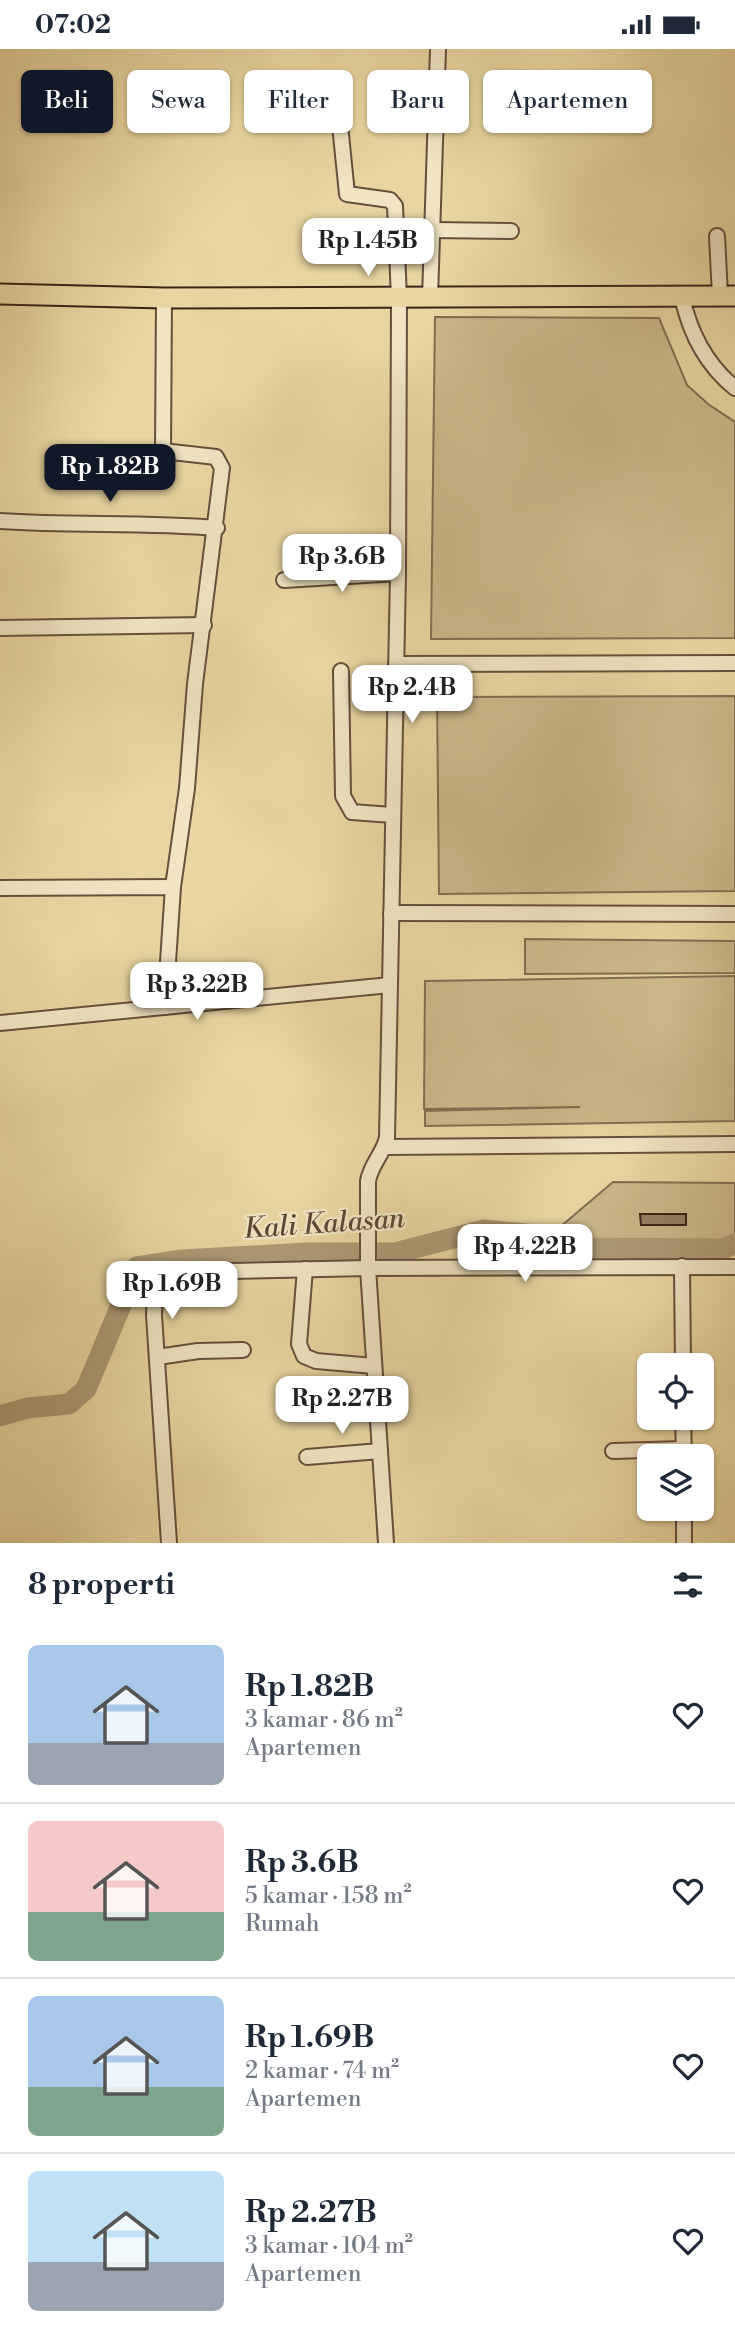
<!DOCTYPE html>
<html lang="id">
<head>
<meta charset="utf-8">
<style>
  :root { --surface:#fff; --page:#f6f6f7; --text:#1f2937; --muted:#747a83; --line:#e0e1e3; --accent:#111827 }
  body { margin:0; font-family:"Libre Bodoni",serif; background:var(--page); color:var(--text); height:100vh; display:flex; flex-direction:column; font-size:26px; white-space:nowrap }
  * { box-sizing:border-box; margin:0 }
  p { font-size:23px; color:var(--muted) }
  .icon { flex:none; width:38px; height:38px; fill:none; stroke:currentColor; stroke-width:2; stroke-linecap:round; stroke-linejoin:round }
  .map { position:relative; height:1494px; overflow:hidden }
  .drawer { display:flex; flex-direction:column; background:var(--surface); flex:1 }
  .drawer>* { flex:none }
  .guide { position:absolute; left:21px; top:21px; width:693px; height:63px; display:flex; gap:14px }
  .tools { position:absolute; left:637px; top:1304px; display:grid; gap:14px }
  .tools a { display:grid; place-items:center; width:77px; height:77px; border-radius:10px; background:var(--surface); box-shadow:0 2px 5px #0004; font-size:35px }
  .price { position:absolute; translate:-50% -60px; padding:0 16px; border-radius:14px; background:#fff; color:#222; font-size:23px; line-height:46px; filter:drop-shadow(0 2px 4px #0008) }
  .price::after { content:''; position:absolute; left:50%; top:42px; width:21px; height:16px; margin-left:-10px; background:inherit; clip-path:polygon(0 0,100% 0,50% 100%) }
  .price.selected { background:var(--accent); color:#fff }
  ul { padding:0; list-style:none }
  li { display:flex; align-items:center; gap:21px; height:175px; padding:0 28px }
  li+li { border-top:2px solid var(--line) }
  li span { display:grid; place-items:center; flex:none; width:196px; height:140px; border-radius:10px; color:#555 }
  li>.icon { margin-inline-start:auto }
  span .icon { width:84px; height:84px; fill:#fffc; stroke-width:1 }
  li b { font-size:30px }
  h2 { display:flex; justify-content:space-between; align-items:center; height:84px; padding:0 28px; font-size:30px }
  .chip { padding:0 24px; border-radius:10px; background:var(--surface); box-shadow:0 2px 5px #0004; font-size:24px; line-height:63px }
  .chip.selected { background:var(--accent); color:#fff }
  .status { display:flex; justify-content:space-between; align-items:center; height:49px; padding:0 35px; background:var(--surface); direction:ltr }
  .status svg { height:19px; fill:currentColor }
  .map>svg:first-child { display:block }
  .green { fill:#cbb78a; stroke:#836e52; stroke-width:2 }
  .lines { fill:none; stroke-linecap:round; stroke-linejoin:round }
  .river { stroke:#ad9973; stroke-width:21 }
  .building { fill:#958061; stroke:#3b241b; stroke-width:2 }
  .minor-casing { stroke:#66503c; stroke-width:18 }
  .major-casing { stroke:#3b241b; stroke-width:23 }
  .minor { stroke:#f0e4c2; stroke-width:14 }
  .major { stroke:#e8d5a1; stroke-width:19 }
  .labels { text-anchor:middle; dominant-baseline:central; stroke-width:5; stroke-linejoin:round; paint-order:stroke }
  .water-label { font-size:28px; font-style:italic; fill:#5d4735; stroke:#f0e4c2 }
</style>
</head>
<body>
<div class="status"><b>07:02</b><svg viewBox="0 0 49 12"><path d="M0 12V9h3v3zM5 12V6h3v6zM10 12V3h3v9zM15 12V0h3v12zM26 1h20v11H26zM47 4h2v5h-2z"/></svg></div>
<div class="map">
<svg width="735" height="1494" viewBox="0 0 735 1494">
  <rect width="100%" height="100%" fill="#e8d5a1"/>
  <filter id="stains"><feTurbulence type="fractalNoise" baseFrequency=".00286" numOctaves="4"/><feColorMatrix values="0 0 0 0 .2 0 0 0 0 .09 0 0 0 0 .02 0 0 0 .5 -.17"/></filter>
  <radialGradient id="worn" r=".72"><stop offset=".6" stop-color="#630" stop-opacity="0"/><stop offset="1" stop-color="#630" stop-opacity=".3"/></radialGradient>
  <g class="green">
    <path d="M435,268L659,269L687,336L708,355L735,373V589L431,590Z"/>
    <path d="M735,647V842L439,845L437,648Z"/>
    <path d="M525,890L735,892V924L525,925Z"/>
    <path d="M735,927V1072L425,1077V1062L580,1058L424,1060L425,932Z"/>
    <path d="M613,1133L735,1134V1189L719,1196L581,1193L563,1185L560,1178Z"/>
  </g>
  <g class="lines">
    <path class="river" d="M0,1367L27,1359L69,1355L86,1340L137,1218L182,1211L306,1204H395L484,1181L558,1188L580,1199L722,1200L735,1195"/>
  </g>
  <path class="building" d="M640,1165H686V1176H641Z"/>
  <g class="lines">
    <defs>
      <g id="minor">
        <path d="M340,76L347,145L390,151L395,157L399,249L398,524L387,1089C383,1105 371,1115 368,1132V1219L386,1494"/>
        <path d="M432,181L511,182"/>
        <path d="M717,187L720,247"/>
        <path d="M682,248C690,284 705,315 735,339"/>
        <path d="M164,249L163,402L216,408L222,419L195,635L187,739L173,838"/>
        <path d="M430,249L438,0"/>
        <path d="M0,472C72,477 144,473 217,479"/>
        <path d="M284,531L398,524"/>
        <path d="M0,579L204,576"/>
        <path d="M396,615L735,614"/>
        <path d="M341,622L343,747L352,763L392,766"/>
        <path d="M0,839L173,838L165,958"/>
        <path d="M391,864L735,865"/>
        <path d="M0,974L390,936"/>
        <path d="M385,1098L735,1095"/>
        <path d="M682,1217L683,1316"/>
        <path d="M305,1220L299,1295L304,1307L316,1312L374,1317"/>
        <path d="M158,1308L198,1302L243,1301"/>
        <path d="M683,1368L684,1407"/>
        <path d="M613,1402L684,1400"/>
        <path d="M307,1408L380,1402"/>
        <path d="M169,1494L154,1266C154,1238 161,1230 187,1223L368,1219L735,1218"/>
        <path d="M684,1494V1460"/>
      </g>
      <path id="major" d="M0,245L164,249L735,247"/>
    </defs>
    <use href="#minor" class="minor-casing"/>
    <use href="#major" class="major-casing"/>
    <use href="#minor" class="minor"/>
    <use href="#major" class="major"/>
  </g>
  <g class="labels">
    <g class="water-label">
      <text transform="translate(324 1175) rotate(-4)">Kali Kalasan</text>
    </g>
  </g>
  <rect width="100%" height="100%" filter="url(#stains)"/>
  <rect width="100%" height="100%" fill="url(#worn)"/>
</svg>
<div class="tools">
<a><svg class="icon" aria-label="locate" viewBox="0 0 24 24"><circle cx="12" cy="12" r="6"/><path d="M12 2v4M12 18v4M2 12h4M18 12h4"/></svg></a>
<a><svg class="icon" aria-label="layers" viewBox="0 0 24 24"><path d="M12 4l9 5-9 5-9-5zM3 14l9 5 9-5"/></svg></a>
</div>
<b class="price" style="left:368px;top:229px">Rp 1.45B</b>
<b class="price selected" style="left:110px;top:455px">Rp 1.82B</b>
<b class="price" style="left:342px;top:545px">Rp 3.6B</b>
<b class="price" style="left:412px;top:676px">Rp 2.4B</b>
<b class="price" style="left:197px;top:973px">Rp 3.22B</b>
<b class="price" style="left:525px;top:1235px">Rp 4.22B</b>
<b class="price" style="left:172px;top:1272px">Rp 1.69B</b>
<b class="price" style="left:342px;top:1387px">Rp 2.27B</b>
<div class="guide">
<a class="chip selected">Beli</a>
<a class="chip">Sewa</a>
<a class="chip">Filter</a>
<a class="chip">Baru</a>
<a class="chip">Apartemen</a>
</div>
</div>
<section class="drawer">
<h2>8 properti<svg class="icon" aria-label="filters" viewBox="0 0 24 24"><path d="M4 7h16M4 17h16"/><circle cx="9" cy="7" r="2"/><circle cx="15" cy="17" r="2"/></svg></h2>
<ul>
<li><span style="background:linear-gradient(#a9c7e8 70%,#9aa5b1 0)"><svg class="icon" aria-label="home" viewBox="0 0 24 24"><path d="M3 11l9-7 9 7M6 9v11h12V9"/></svg></span><div><b>Rp 1.82B</b><p>3 kamar · 86 m²</p><p>Apartemen</p></div><svg class="icon" aria-label="heart" viewBox="0 0 24 24"><path d="M12 20l-8-8c-3-5 5-10 8-4 3-6 11-1 8 4z"/></svg></li>
<li><span style="background:linear-gradient(#f6c9c9 65%,#7fa58c 0)"><svg class="icon" aria-label="home" viewBox="0 0 24 24"><path d="M3 11l9-7 9 7M6 9v11h12V9"/></svg></span><div><b>Rp 3.6B</b><p>5 kamar · 158 m²</p><p>Rumah</p></div><svg class="icon" aria-label="heart" viewBox="0 0 24 24"><path d="M12 20l-8-8c-3-5 5-10 8-4 3-6 11-1 8 4z"/></svg></li>
<li><span style="background:linear-gradient(#a9c7e8 65%,#7fa58c 0)"><svg class="icon" aria-label="home" viewBox="0 0 24 24"><path d="M3 11l9-7 9 7M6 9v11h12V9"/></svg></span><div><b>Rp 1.69B</b><p>2 kamar · 74 m²</p><p>Apartemen</p></div><svg class="icon" aria-label="heart" viewBox="0 0 24 24"><path d="M12 20l-8-8c-3-5 5-10 8-4 3-6 11-1 8 4z"/></svg></li>
<li><span style="background:linear-gradient(#bfe0f5 65%,#9aa5b1 0)"><svg class="icon" aria-label="home" viewBox="0 0 24 24"><path d="M3 11l9-7 9 7M6 9v11h12V9"/></svg></span><div><b>Rp 2.27B</b><p>3 kamar · 104 m²</p><p>Apartemen</p></div><svg class="icon" aria-label="heart" viewBox="0 0 24 24"><path d="M12 20l-8-8c-3-5 5-10 8-4 3-6 11-1 8 4z"/></svg></li>
</ul>
</section>
</body>
</html>
